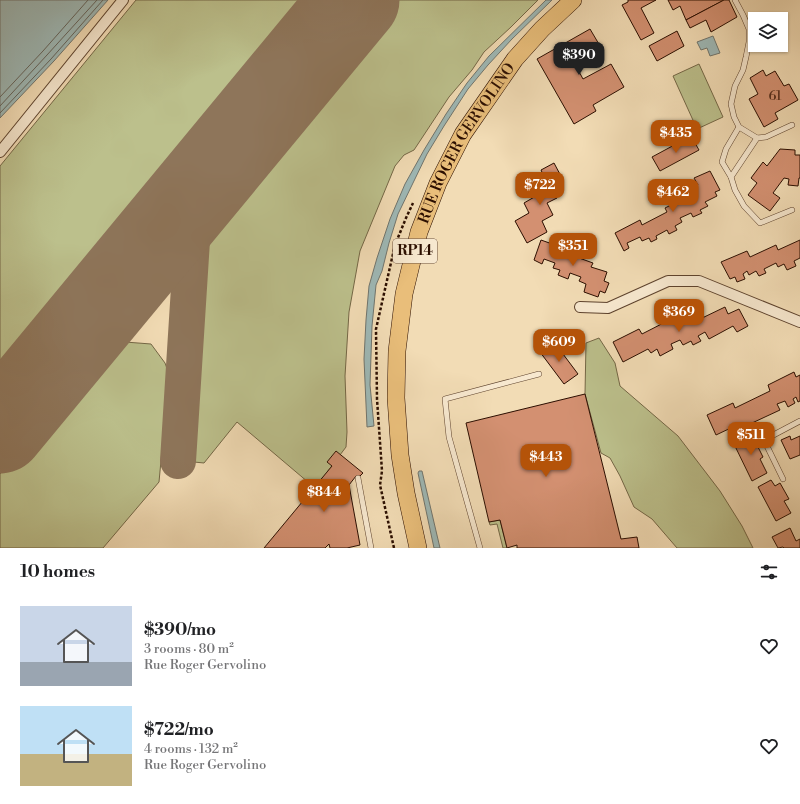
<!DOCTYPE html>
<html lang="en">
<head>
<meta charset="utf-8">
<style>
  :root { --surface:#fff; --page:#f6f6f6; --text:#202124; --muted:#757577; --accent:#b45309 }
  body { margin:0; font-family:"Libre Bodoni",serif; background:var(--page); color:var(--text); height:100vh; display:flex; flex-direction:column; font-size:15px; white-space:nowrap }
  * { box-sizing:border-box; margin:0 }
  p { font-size:13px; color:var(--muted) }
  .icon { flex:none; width:22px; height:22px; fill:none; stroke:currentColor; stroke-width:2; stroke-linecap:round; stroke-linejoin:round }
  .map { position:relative; height:548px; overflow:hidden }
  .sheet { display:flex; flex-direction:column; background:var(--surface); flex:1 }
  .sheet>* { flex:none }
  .buttons { position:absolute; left:748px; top:12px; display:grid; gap:8px }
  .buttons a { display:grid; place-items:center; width:40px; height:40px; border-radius:0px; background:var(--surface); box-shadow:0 1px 3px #0004; font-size:20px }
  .price { position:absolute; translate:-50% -34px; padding:0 9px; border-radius:8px; background:var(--accent); color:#fff; font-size:13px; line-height:26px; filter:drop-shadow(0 1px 2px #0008) }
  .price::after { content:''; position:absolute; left:50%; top:24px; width:12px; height:9px; margin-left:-6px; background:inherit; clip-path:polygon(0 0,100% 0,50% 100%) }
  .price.current { background:#222; color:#fff }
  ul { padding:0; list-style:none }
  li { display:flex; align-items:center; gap:12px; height:100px; padding:0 20px }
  li span { display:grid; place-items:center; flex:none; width:112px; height:80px; border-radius:0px; color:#555 }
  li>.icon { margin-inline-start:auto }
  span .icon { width:48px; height:48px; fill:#fffc; stroke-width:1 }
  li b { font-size:17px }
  h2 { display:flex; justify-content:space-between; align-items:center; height:48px; padding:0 20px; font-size:17px }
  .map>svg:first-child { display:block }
  .green { fill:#bcc08c; stroke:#746746 }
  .water { fill:#9eb9b7; stroke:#70756e }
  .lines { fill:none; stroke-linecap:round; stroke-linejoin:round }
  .shore { stroke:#64645c; stroke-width:1 }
  .taxiway { stroke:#8e755a; stroke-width:36 }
  .runway { stroke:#8e755a; stroke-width:89 }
  .building { fill:#d39071; stroke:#2b0e00 }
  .service-casing { stroke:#5d422d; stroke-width:6 }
  .minor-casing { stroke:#5d422d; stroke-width:12 }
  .primary-casing { stroke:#2b0e00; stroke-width:18 }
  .path { stroke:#2b0e00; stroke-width:2.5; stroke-dasharray:3 2; stroke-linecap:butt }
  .service { stroke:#f7e8cf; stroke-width:5 }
  .minor { stroke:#f7e8cf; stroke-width:10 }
  .primary { stroke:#e9be7a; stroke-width:17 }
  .labels { text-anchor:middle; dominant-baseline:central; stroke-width:4; stroke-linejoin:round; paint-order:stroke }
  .number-label { font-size:13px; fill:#552e1c }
  .shield { fill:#f7e8cf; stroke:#684f3e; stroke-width:1 }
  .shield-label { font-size:14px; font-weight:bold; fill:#2b0e00 }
  .street-label { font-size:15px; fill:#2b0e00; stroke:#f7e8cf }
</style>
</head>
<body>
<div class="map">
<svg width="800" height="548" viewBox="0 0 800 548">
  <rect width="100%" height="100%" fill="#f2dcb5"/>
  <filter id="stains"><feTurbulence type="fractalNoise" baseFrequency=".005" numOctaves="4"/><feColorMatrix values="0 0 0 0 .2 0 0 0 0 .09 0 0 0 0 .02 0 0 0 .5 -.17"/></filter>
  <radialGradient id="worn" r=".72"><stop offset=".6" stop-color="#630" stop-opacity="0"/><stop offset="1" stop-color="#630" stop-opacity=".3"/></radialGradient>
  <g class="green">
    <path d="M136,0H311L0,376V166Z"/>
    <path d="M396,0H538L511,27L484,52L472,70L449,97L414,150L404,155L395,166L360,251L349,312L345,376L347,432L346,447L315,488L237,422L204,463L194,462L191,442L202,266L207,229L216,213Z"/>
    <path d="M699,64L723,117L697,129L673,76Z"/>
    <path d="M599,338L615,363L620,386L678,436L720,491L742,526L753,548H677L652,519L634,507L620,476L610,458L601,453L585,394L586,343Z"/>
    <path d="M125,342L151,344L165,363L169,374L159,482L103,548H0V474L99,356Z"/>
    <path d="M500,520L507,548H503L497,524L490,525L489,522Z"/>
  </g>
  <g class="water">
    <path d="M0,0H108L54,61L0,118Z"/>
    <path d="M546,0H552L512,39L488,65L468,89L444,126L427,154L398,214L389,243L382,271L376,285L372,326L370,385L374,426L367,427L364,359L366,320L369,286L377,258L390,219L405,184L424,150L446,114L467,83L489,56Z"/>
    <path d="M713,36L720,53L710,56L707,48L701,50L697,42Z"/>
    <path d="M419,471H422L440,548H434L418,473Z"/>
  </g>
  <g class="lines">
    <g class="shore">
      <path d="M0,97L43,51L88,0"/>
      <path d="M0,106L47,55L97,0"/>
      <path d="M0,113L51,59L103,0"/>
    </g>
    <path class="taxiway" d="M178,461L195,193"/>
    <path class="runway" d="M0,429L355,0"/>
  </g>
  <g class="building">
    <path d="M628,0H656L641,8L654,33L641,40L622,5L628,2Z"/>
    <path d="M668,0H724L686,20L680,6L673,10Z"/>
    <path d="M724,0H729L737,17L711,32L706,20L690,28L686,20Z"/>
    <path d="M590,29L603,51L576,66L583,79L611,64L624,87L593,105L596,111L574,124L537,59Z"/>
    <path d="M677,31L684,46L657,61L649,46Z"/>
    <path d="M763,70L766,76L775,71L784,86L789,84L798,100L775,113L778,119L764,127L749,99L758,94L750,78Z"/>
    <path d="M691,136L699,150L660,171L652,157Z"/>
    <path d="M780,149L795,150V155H800V178H799L798,186L788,185L789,179L784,178L773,193L780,198L770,211L748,195L757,183L751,178L763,162L767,166Z"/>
    <path d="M554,163L563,180L551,186L557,198L547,203L553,215L542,221L547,232L527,243L515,221L529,213L524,203L536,196L532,189L546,181L541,170Z"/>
    <path d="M710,171L720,190L715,192L717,196L705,202L708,206L700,210L702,213L693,217L691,213L680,218L682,222L675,226L677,230L669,234L667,230L656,236L657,239L651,242L649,238L642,241L640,237L627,243L629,248L624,251L615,233L640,220L642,225L667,212L665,208L689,196L687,191L698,185L694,178Z"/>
    <path d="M541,240L569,250L568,254L593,263L591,267L607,272L604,281L609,283L605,293L600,291L598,297L584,292L586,284L579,281L581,277L570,273L568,279L558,275L560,270L553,268L555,263L544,259L542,264L534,260Z"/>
    <path d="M800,240V258L794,261L796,266L787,270L784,264L778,267L776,263L764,269L766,273L759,276L756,271L749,275L747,271L743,274L745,279L737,282L735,277L730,279L721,262L747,251L750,257L776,245L778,250Z"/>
    <path d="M725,307L728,314L739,309L748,326L737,332L733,326L709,339L705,332L698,336L701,341L693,345L691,341L683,345L680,340L671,344L673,349L660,356L657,349L651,353L648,349L623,362L613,342L639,329L642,334L681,314L683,318L694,313L698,320Z"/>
    <path d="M554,342L578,374L564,384L540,352Z"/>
    <path d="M794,372L796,377L800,375V401L798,402L796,397L793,399L795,403L788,407L785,401L777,404L780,410L737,430L735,426L716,435L707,415L733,403L735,408L770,391L768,385Z"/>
    <path d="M585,394L621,539L637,537L639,548H517V545L507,548L500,520L489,522L466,423Z"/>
    <path d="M751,433L763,457L760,459L767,473L752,481L733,442Z"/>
    <path d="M790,436L791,440L800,436V455L790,459L781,440Z"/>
    <path d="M336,451L363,473L358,478L356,476L349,485L360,545L347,548H330L329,544L325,548H264L332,466L327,462Z"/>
    <path d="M771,480L775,486L780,483L789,499L784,501L791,513L776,521L758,487Z"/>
    <path d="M790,528L796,541L800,539V548H784L783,547L778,548L772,537Z"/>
  </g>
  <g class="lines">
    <defs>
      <g id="service">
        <path d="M735,0L743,15L749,29V42L746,57L743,70L735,86L731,104L734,117L739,127"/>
        <path d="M731,177L722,162L726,149L739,127L757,138"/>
        <path d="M792,210L760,223L744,206L735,190L731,177L757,138L766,137L792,125"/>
        <path d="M358,478L371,548"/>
        <path d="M783,479L764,440L800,421"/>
        <path d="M480,548L449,437L445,399L539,374"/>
      </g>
      <g id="minor">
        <path d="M0,152L123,0"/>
        <path d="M580,307L608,308L668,281H699L800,322"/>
      </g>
      <g id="primary">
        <path id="s1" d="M418,548L406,493L400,455L396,398L397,351L404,294L419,232L438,183L463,134L515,59L542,29L573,0"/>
      </g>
    </defs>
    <use href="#service" class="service-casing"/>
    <use href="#minor" class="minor-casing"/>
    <use href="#primary" class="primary-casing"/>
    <path class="path" d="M394,548L380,485L382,471L377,399L376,329L395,245L406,218L413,203"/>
    <use href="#service" class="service"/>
    <use href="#minor" class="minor"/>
    <use href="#primary" class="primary"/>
  </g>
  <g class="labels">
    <g class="number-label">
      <text x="775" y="96">61</text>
    </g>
    <rect class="shield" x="393" y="239" width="44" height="24" rx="3"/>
    <g class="shield-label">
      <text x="415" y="251">RP14</text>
    </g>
    <g class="street-label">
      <text stroke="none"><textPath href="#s1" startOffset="421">RUE ROGER GERVOLINO</textPath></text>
    </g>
  </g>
  <rect width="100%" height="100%" filter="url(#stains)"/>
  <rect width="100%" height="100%" fill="url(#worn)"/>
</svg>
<div class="buttons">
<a><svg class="icon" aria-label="layers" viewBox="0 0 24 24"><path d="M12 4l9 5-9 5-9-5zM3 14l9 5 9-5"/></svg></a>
</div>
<b class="price current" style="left:579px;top:76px">$390</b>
<b class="price" style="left:676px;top:154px">$435</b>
<b class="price" style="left:540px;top:206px">$722</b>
<b class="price" style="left:673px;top:213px">$462</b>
<b class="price" style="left:573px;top:267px">$351</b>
<b class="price" style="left:679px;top:333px">$369</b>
<b class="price" style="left:559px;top:363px">$609</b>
<b class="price" style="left:751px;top:456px">$511</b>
<b class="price" style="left:546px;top:478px">$443</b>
<b class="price" style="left:324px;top:513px">$844</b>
</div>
<section class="sheet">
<h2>10 homes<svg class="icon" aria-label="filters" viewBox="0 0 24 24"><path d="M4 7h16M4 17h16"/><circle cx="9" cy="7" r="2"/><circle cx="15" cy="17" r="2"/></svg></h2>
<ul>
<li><span style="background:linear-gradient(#c9d6e8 70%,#9aa5b1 0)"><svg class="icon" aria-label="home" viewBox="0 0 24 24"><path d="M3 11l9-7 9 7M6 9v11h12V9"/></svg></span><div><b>$390/mo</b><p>3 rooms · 80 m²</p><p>Rue Roger Gervolino</p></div><svg class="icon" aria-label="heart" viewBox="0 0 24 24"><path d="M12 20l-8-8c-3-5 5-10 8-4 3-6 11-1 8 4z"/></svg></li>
<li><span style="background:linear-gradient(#bfe0f5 60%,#c2b280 0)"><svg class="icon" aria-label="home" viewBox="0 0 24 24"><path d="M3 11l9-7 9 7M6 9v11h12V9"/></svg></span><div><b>$722/mo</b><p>4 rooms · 132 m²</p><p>Rue Roger Gervolino</p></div><svg class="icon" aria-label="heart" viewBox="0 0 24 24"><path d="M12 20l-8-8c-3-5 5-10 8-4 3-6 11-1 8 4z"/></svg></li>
</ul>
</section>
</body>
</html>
